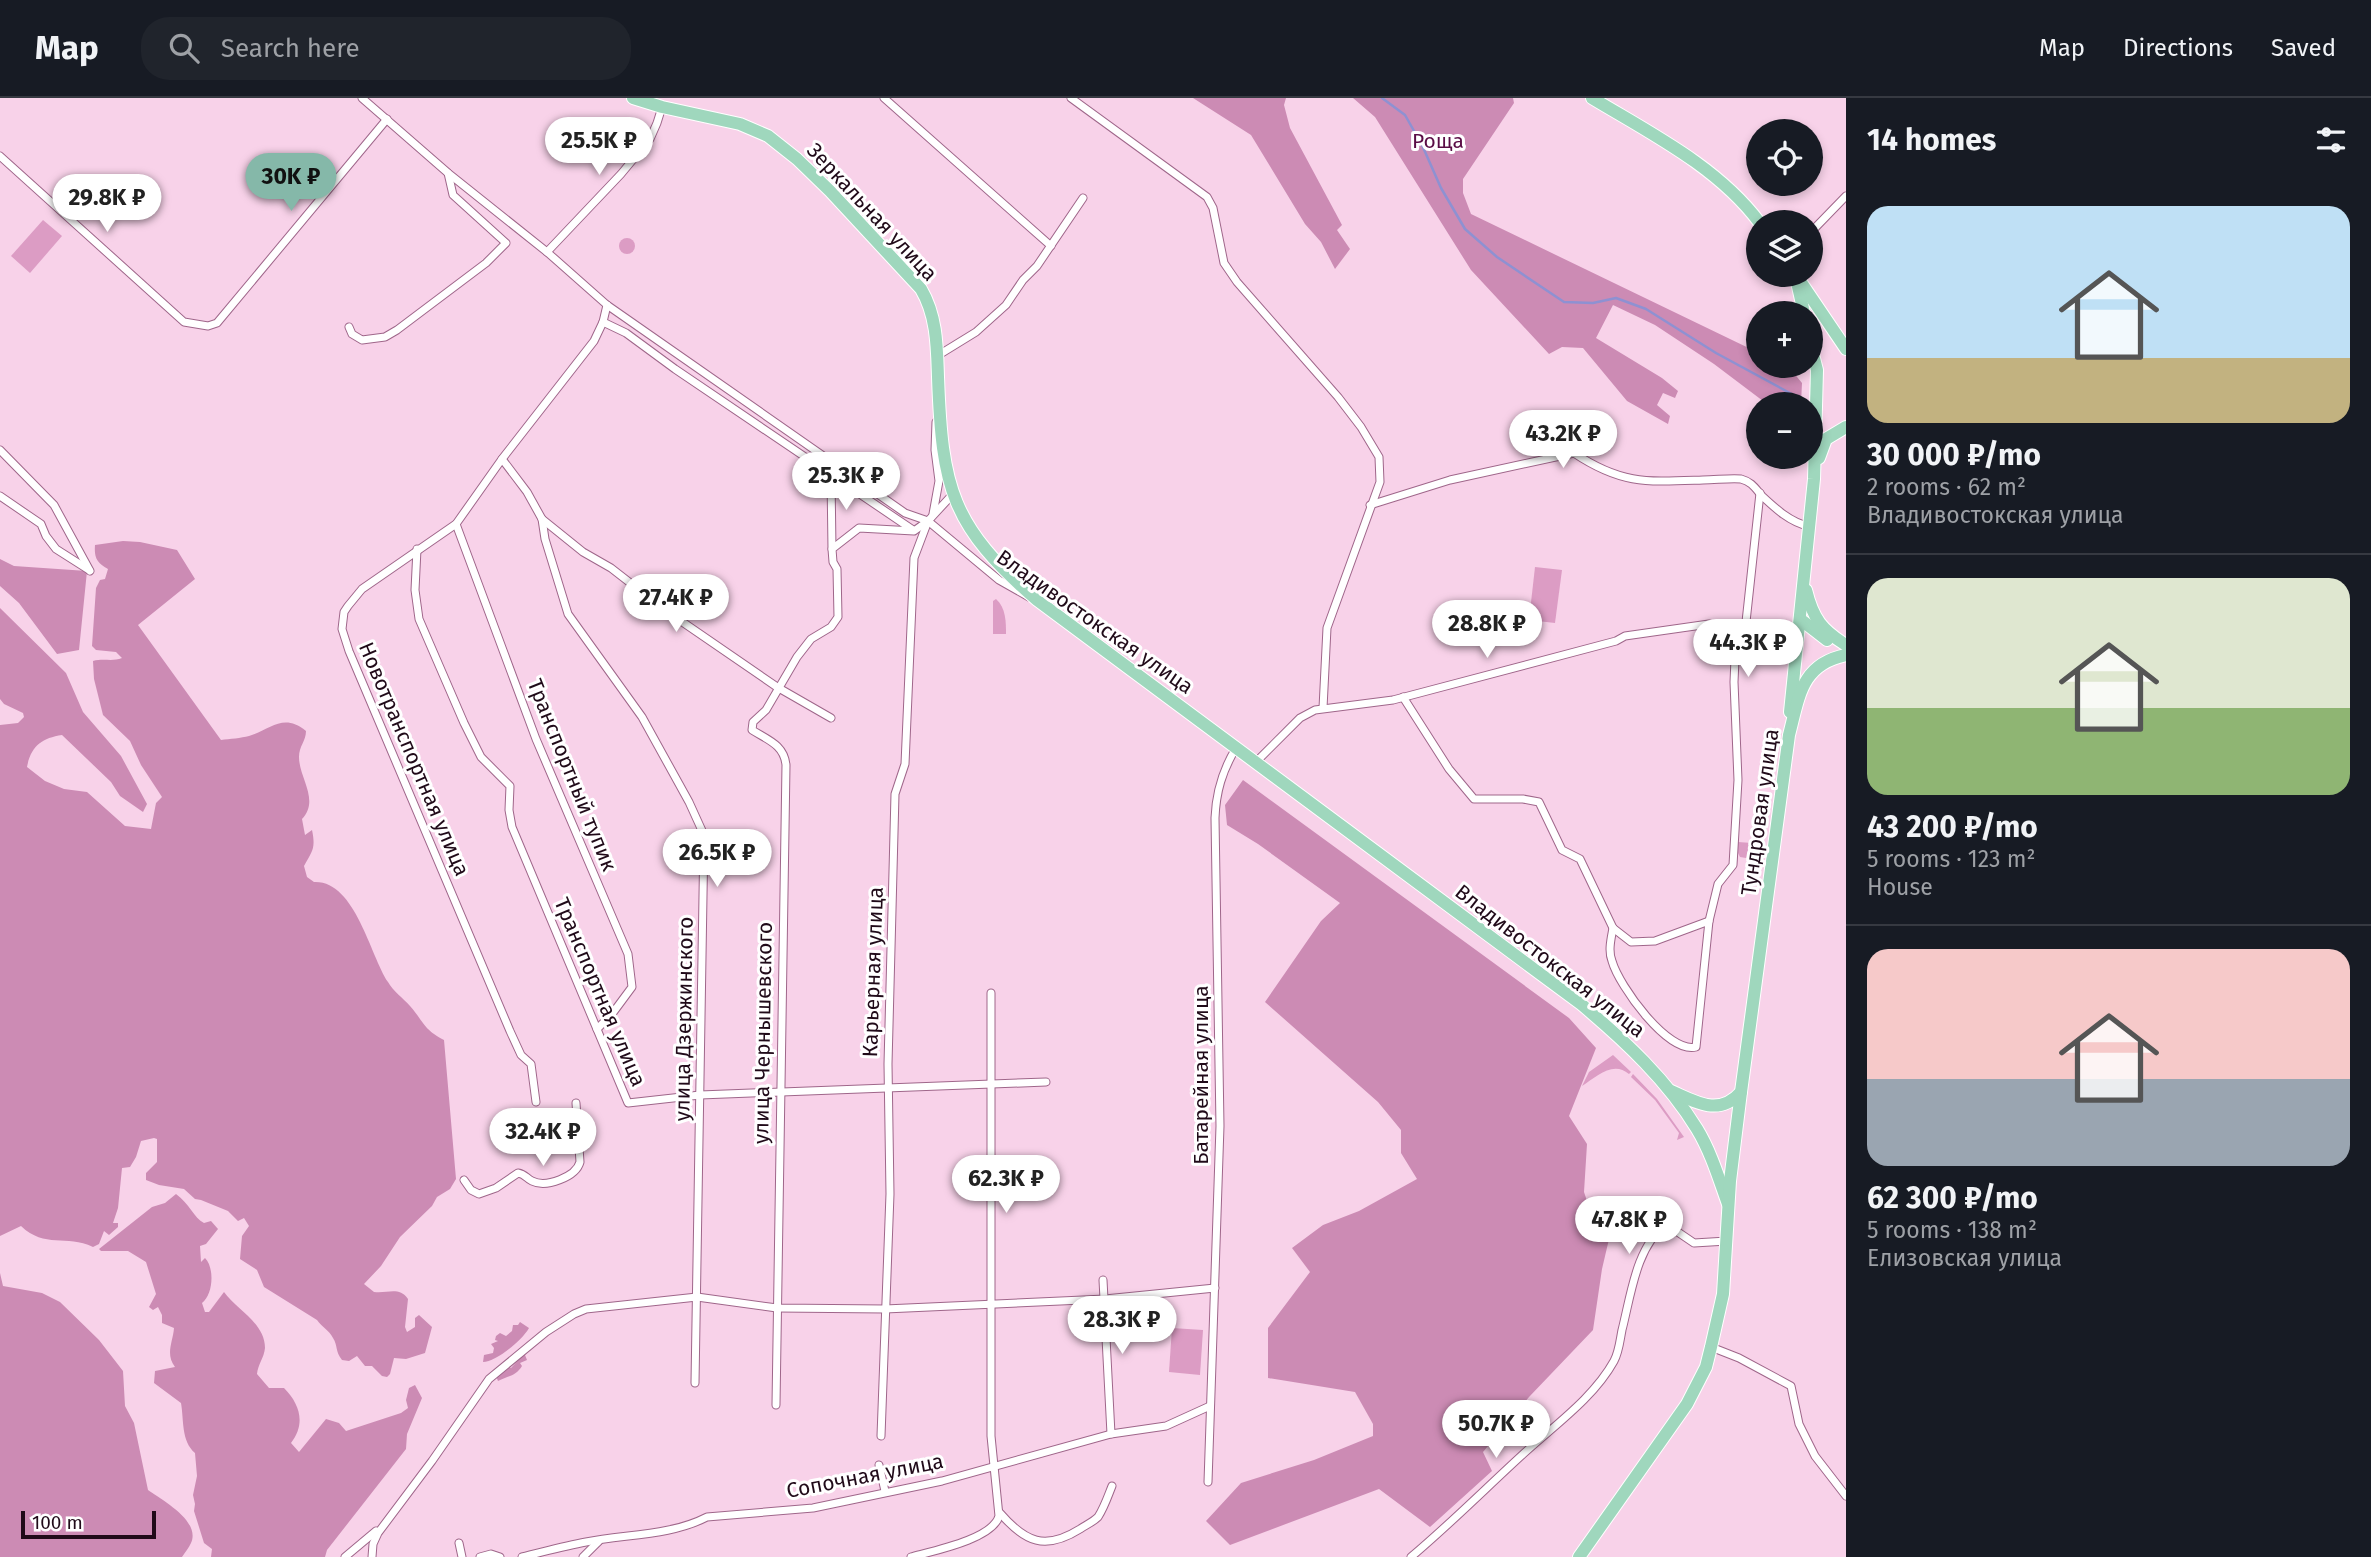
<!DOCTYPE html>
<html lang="en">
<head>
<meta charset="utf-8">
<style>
  :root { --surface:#171b24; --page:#20242c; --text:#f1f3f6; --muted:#9ea1a6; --line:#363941; --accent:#85b8a9 }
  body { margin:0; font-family:"Fira Sans",sans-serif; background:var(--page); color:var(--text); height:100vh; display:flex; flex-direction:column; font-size:26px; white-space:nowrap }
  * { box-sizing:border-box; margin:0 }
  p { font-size:23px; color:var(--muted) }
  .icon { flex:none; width:38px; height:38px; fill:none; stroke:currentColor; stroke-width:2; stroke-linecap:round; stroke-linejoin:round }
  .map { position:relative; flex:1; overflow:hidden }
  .drawer { display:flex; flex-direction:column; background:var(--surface); width:525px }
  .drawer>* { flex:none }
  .tools { position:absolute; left:1746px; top:21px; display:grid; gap:14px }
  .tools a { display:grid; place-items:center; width:77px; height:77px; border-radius:50%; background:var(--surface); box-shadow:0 4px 10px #0003; font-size:35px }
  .scale { position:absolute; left:21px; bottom:18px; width:135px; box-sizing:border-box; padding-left:7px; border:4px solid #200a19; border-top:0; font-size:19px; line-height:24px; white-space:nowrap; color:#200a19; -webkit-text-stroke:5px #fff; paint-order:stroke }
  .price { position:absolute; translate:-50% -60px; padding:0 16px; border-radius:24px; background:#fff; color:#222; font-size:23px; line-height:46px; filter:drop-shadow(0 2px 4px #0008) }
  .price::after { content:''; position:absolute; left:50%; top:42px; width:21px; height:16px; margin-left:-10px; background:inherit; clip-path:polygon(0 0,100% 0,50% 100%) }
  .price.selected { background:var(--accent); color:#111 }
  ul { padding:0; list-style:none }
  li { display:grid; align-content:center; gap:14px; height:371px; padding:0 21px }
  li+li { border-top:2px solid var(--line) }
  li span { display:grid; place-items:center; height:217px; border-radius:21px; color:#555 }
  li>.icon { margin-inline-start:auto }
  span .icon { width:126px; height:126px; fill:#fffc; stroke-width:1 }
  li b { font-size:30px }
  h2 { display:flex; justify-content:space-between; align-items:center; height:84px; padding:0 21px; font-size:30px }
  header { display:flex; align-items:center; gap:42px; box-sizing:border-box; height:98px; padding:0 35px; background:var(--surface); border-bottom:2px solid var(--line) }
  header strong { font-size:33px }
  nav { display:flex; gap:38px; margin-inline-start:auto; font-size:24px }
  .search { width:490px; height:63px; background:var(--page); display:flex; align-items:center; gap:18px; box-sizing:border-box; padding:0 24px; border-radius:28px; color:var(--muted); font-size:26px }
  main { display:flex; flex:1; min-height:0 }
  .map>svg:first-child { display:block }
  .green { fill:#dc9cc4 }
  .forest { fill:#cc8bb4 }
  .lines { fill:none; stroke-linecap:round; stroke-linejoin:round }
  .stream { stroke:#8e91d2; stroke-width:2.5 }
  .street-casing { stroke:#9f668a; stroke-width:9 }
  .primary-casing { stroke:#fff; stroke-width:14 }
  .street { stroke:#fff; stroke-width:7 }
  .primary { stroke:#9fd7bd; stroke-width:12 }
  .labels { text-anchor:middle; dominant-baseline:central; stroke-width:6; stroke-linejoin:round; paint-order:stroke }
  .park-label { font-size:21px; fill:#5a0d46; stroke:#fff }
  .street-label { font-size:21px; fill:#200a19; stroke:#fff }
</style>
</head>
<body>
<header>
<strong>Map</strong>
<div class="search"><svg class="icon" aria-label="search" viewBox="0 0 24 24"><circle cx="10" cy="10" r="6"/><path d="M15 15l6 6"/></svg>Search here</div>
<nav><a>Map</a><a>Directions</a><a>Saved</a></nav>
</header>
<main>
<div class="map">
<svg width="1846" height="1459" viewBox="0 0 1846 1459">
  <rect width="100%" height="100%" fill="#f8d2e9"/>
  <g class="green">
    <path d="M43,122L62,138L30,175L11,158Z"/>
    <circle cx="627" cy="148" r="8"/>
    <path d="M1535,469L1562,472L1555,525L1529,522Z"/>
    <path d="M996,501C1006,510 1006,524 1006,536H993V503Z"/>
    <path d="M1738,744L1752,745V757L1746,760L1740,759L1738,755Z"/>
    <path d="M1613,957L1631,974L1629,976C1613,962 1596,979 1582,988L1589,974Z"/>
    <path d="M1633,976L1657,1001L1684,1039L1677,1042L1679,1035L1655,1002L1631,979Z"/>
    <path d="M1172,1230L1203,1232L1200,1277L1169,1274Z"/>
  </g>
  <g class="forest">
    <path d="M1193,0H1286L1284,7L1290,30L1342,127L1337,132L1350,151L1335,171L1321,144L1305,126L1251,37Z"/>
    <path d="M1353,0H1513L1514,5L1463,81V95L1471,116L1759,255V268H1788L1802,285L1801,306H1767L1714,266L1655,227L1613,207L1596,240L1662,280L1678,293L1675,300L1663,295L1657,307L1670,318L1668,326L1627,303L1583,250L1562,249L1549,256L1471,172L1375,19Z"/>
    <path d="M123,443L140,444L177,452L195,481L138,527L221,642C230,641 241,640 249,638C270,632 283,614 306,633C306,643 299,648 299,659C299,680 320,702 302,721L305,737L312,732C316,751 312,753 304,768L307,779L314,784C355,782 370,857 388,884C393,893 403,900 410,908C424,924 423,931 444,942L456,1081L450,1091L437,1099L432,1108L400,1139L381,1168L364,1186L374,1194C387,1196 399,1188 408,1201L405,1229L407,1234L415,1229V1220L419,1217L432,1229L425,1255L406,1261L394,1260L390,1276L387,1279L382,1278L372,1268H365L357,1258L349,1263L342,1262C335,1253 338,1248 333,1240C329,1232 322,1229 317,1222L264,1189L257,1172L240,1161L242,1138L249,1128L244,1120L238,1123L228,1113L201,1102L195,1101L184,1091L159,1087L146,1082V1075L157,1064V1041L154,1040L141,1043L136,1059L130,1069L122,1070L118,1110L113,1125H118V1129L109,1137L104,1133L99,1146L93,1149C66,1136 45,1151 21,1128L0,1138V627L18,625L24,619L23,615L4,606L0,601V510L66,575L83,614L121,658L147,706L143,714L120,698L111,684L62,637C42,640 31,648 27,669L45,683L64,691L87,694L125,728L151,731L156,705L162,699L141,667L130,643L103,617L94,581L93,563C104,560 112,564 122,560L116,554L96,552L92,548L96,490L100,482L105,481L108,471C97,465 94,460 95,447Z"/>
    <path d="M0,461L14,468L87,473L79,552L57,556L19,505L0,488Z"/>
    <path d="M1243,682L1569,920L1596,950L1569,1018L1587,1046L1584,1094L1590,1112L1600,1123L1613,1124L1602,1171L1593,1232L1529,1299L1483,1354L1492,1373L1430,1429L1379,1391L1230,1447L1206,1423L1241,1385L1314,1362L1373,1338V1326L1355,1294L1268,1280V1230L1310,1174L1292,1150L1323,1127L1359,1113L1417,1081L1401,1055V1032L1378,1004L1265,904L1321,823L1340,805L1258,746L1227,727L1225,707Z"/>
    <path d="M176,1096C189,1105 194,1120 204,1125L211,1123L218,1131L206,1146L200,1148L201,1164L205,1160C215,1170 213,1197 202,1205L205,1214H209L224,1194C236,1211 265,1225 265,1250C264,1260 258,1266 257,1276L269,1290H284C300,1306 306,1326 291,1345L299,1354L326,1321L339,1325L346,1333L401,1315L408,1310L406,1302L409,1290L415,1287L422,1300L407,1336L406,1351L327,1452L325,1459H211L212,1451L204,1445L194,1413L195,1406L193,1397L197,1378L195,1355C181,1343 184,1322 181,1305L154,1285L155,1273L175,1269C165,1256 173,1244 174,1230L162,1225V1217L158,1209L153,1212L149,1209L156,1196L146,1164L128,1153H101L99,1151L152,1109L165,1105Z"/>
    <path d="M0,1175L3,1188L42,1195L60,1204L99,1242L123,1273L125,1308L134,1325L148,1392C162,1402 201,1423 191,1445C189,1450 185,1454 182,1459H0Z"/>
    <path d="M520,1224L529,1230C521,1244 495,1264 483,1264L484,1257L493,1255L494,1250L491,1246L498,1243L495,1242L496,1238L500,1235L506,1238L512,1233L513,1227H518Z"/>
    <path d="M523,1257H525L527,1262L520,1265L522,1268C516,1278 508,1278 498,1283L496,1278L509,1269L511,1270Z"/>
  </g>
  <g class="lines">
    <path class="stream" d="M1382,0L1405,17L1422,47L1441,90L1465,131L1497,159L1564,204L1593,205L1616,200L1646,211L1716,255L1799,300"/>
    <defs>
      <g id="street">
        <path d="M362,0L448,75L547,154L607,207L905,415L928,423L999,482L1029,499"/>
        <path d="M884,0L1051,148"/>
        <path d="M1071,0L1207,99L1213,110L1224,165L1237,184L1338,299L1361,329L1379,359L1380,384L1327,530L1323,610"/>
        <path d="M0,58L184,224L208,228L217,225L387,21"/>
        <path d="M1811,134L1846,98"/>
        <path d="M547,154L621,76L650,41L657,25L662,9"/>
        <path d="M603,224L626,235L675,271L913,432"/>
        <path d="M349,229L352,236L362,242L385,239L397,232L486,165L506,145L453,97L448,75"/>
        <path d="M937,258L976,234L1006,207L1023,182L1037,168L1083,100"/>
        <path d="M0,352L54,407L90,473"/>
        <path d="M502,361L527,394L542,421L545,441L568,516L642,619L689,704L704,737L695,1285"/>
        <path d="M831,379L832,451"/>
        <path d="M0,398L41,426L46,438L56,451L89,472"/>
        <path d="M1370,407L1450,382L1574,355C1622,387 1648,384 1703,382C1716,382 1729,380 1741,381C1752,384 1755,390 1762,398C1776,411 1790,424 1808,428"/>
        <path d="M933,416L939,383L935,352L936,324"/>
        <path d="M542,421L583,454L611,470L665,512L777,589L831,620"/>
        <path d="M456,426L536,641L628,856L632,889L612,916L597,931"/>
        <path d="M417,451L415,492L419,521L464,625L481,659L510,688L509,712L512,729L628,1005L700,997L1046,984"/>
        <path d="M1403,599L1449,671L1474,701H1523L1539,704L1562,752L1580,761L1613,830L1631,844L1655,843L1709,823"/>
        <path d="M1256,664L1300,620L1315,612L1393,602L1616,543L1625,538L1709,526L1745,533"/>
        <path d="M1613,830C1611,841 1608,853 1612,863C1619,888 1668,956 1696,949L1709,823L1718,786L1733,767L1738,682L1734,584L1735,561L1739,546L1745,533L1760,395"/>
        <path d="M536,1004L531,966L521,957L510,933L349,553L342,531L344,514L348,508L362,491L456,426L502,361L594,243L603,224L607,207"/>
        <path d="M464,1082L471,1092L479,1096L496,1090L518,1075C525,1076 526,1080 532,1083C546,1090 576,1079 580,1064L576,1005"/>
        <path d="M1103,1182L1111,1336"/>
        <path d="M1711,1249L1739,1260L1791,1288L1799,1326L1815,1358L1846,1398"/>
        <path d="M776,1307L786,667C784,647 768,642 752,632L753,624L766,612L797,559L811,541L831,529L838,519L837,471L833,464L832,451L859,430L914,433L928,423"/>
        <path d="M881,1338L890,1096L888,966L895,696L905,666L914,460L928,423L953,396"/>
        <path d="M879,1367L885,1393"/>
        <path d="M1208,1384L1220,1028L1215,720C1216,694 1222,673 1236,650"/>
        <path d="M1000,1415C1025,1444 1045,1453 1080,1431C1086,1427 1093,1424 1098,1419C1104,1410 1108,1398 1112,1388"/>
        <path d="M459,1445L462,1459"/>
        <path d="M345,1459L376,1433"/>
        <path d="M372,1459L373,1446L378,1435L432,1363L489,1281L546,1234L574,1216L586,1211L697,1199L777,1210L885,1211L1105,1201L1215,1190"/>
        <path d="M480,1459L491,1456L500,1459"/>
        <path d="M522,1459C543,1454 564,1448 586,1444C626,1436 670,1438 707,1419L813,1410L942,1383L1111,1336L1166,1328L1210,1308"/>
        <path d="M583,1459L599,1443"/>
        <path d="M911,1459C933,1453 993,1441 999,1418L991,1338V895"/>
        <path d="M1411,1459C1449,1427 1484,1392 1521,1358C1552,1329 1593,1301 1614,1263C1619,1254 1620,1242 1622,1232C1631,1197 1636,1149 1666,1126L1694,1145L1727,1143"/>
      </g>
      <g id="primary">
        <path d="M633,0L662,9L740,26L768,38L797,61L830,93L921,191C937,218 937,249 938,279C942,390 951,428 1037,502L1581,906C1625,943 1667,982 1697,1031C1711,1054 1719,1081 1728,1106"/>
        <path d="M1592,0C1650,35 1718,69 1759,124"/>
        <path d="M1796,177L1846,251"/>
        <path d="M1797,184L1804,215"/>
        <path d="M1819,360L1826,341L1846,329"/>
        <path d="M1806,492C1813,521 1822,532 1846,547"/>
        <path d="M1800,521L1827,542"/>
        <path d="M1790,614L1814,381L1817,272L1811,249"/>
        <path d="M1671,993C1696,1004 1719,1019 1741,994"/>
        <path d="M1579,1459L1687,1306L1706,1269L1711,1249L1723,1196L1730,1083L1741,994L1789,637C1799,599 1801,566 1846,557"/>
      </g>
    </defs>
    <use href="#street" class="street-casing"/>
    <use href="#primary" class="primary-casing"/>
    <use href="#street" class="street"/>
    <use href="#primary" class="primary"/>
  </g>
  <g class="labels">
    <g class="park-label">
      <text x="1438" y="43">Роща</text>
    </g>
    <g class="street-label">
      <text transform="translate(872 114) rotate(47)">Зеркальная улица</text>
      <text transform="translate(1095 524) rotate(35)">Владивостокская улица</text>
      <text transform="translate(414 661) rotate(67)">Новотранспортная улица</text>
      <text transform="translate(572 677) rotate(68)">Транспортный тупик</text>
      <text transform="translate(1760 714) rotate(-82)">Тундровая улица</text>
      <text transform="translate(1550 863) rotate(38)">Владивостокская улица</text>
      <text transform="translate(873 874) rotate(-88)">Карьерная улица</text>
      <text transform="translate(600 894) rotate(67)">Транспортная улица</text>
      <text transform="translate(684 921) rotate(-89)">улица Дзержинского</text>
      <text transform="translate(763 935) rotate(-89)">улица Чернышевского</text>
      <text transform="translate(1201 977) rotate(-90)">Батарейная улица</text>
      <text transform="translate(865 1378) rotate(-11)">Сопочная улица</text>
    </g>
  </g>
</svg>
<div class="tools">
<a><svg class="icon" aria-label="locate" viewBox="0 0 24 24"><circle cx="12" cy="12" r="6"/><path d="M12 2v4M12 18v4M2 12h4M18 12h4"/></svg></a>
<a><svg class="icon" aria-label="layers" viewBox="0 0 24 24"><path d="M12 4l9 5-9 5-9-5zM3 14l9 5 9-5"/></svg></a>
<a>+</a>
<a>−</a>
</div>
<div class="scale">100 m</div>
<b class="price" style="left:599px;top:79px">25.5K ₽</b>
<b class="price selected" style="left:291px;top:115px">30K ₽</b>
<b class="price" style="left:107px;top:136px">29.8K ₽</b>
<b class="price" style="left:1563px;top:372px">43.2K ₽</b>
<b class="price" style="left:846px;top:414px">25.3K ₽</b>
<b class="price" style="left:676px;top:536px">27.4K ₽</b>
<b class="price" style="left:1487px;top:562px">28.8K ₽</b>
<b class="price" style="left:1748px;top:581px">44.3K ₽</b>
<b class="price" style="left:717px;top:791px">26.5K ₽</b>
<b class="price" style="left:543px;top:1070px">32.4K ₽</b>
<b class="price" style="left:1006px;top:1117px">62.3K ₽</b>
<b class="price" style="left:1629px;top:1158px">47.8K ₽</b>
<b class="price" style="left:1122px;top:1258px">28.3K ₽</b>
<b class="price" style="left:1496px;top:1362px">50.7K ₽</b>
</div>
<section class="drawer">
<h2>14 homes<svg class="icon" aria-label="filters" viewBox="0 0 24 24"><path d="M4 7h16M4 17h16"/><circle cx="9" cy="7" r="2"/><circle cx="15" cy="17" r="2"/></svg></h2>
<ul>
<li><span style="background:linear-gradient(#bfe0f5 70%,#c2b280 0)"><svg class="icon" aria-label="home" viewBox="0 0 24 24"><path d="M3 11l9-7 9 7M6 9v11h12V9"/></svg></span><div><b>30 000 ₽/mo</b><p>2 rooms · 62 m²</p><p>Владивостокская улица</p></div></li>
<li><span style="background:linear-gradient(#dfe7d0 60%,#8fb573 0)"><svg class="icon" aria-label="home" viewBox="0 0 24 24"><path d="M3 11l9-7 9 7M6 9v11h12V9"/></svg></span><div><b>43 200 ₽/mo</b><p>5 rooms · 123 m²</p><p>House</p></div></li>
<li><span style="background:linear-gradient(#f6c9c9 60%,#9aa5b1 0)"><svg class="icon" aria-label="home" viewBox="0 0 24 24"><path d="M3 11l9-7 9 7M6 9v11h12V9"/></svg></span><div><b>62 300 ₽/mo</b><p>5 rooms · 138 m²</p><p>Елизовская улица</p></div></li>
</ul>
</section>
</main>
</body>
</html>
